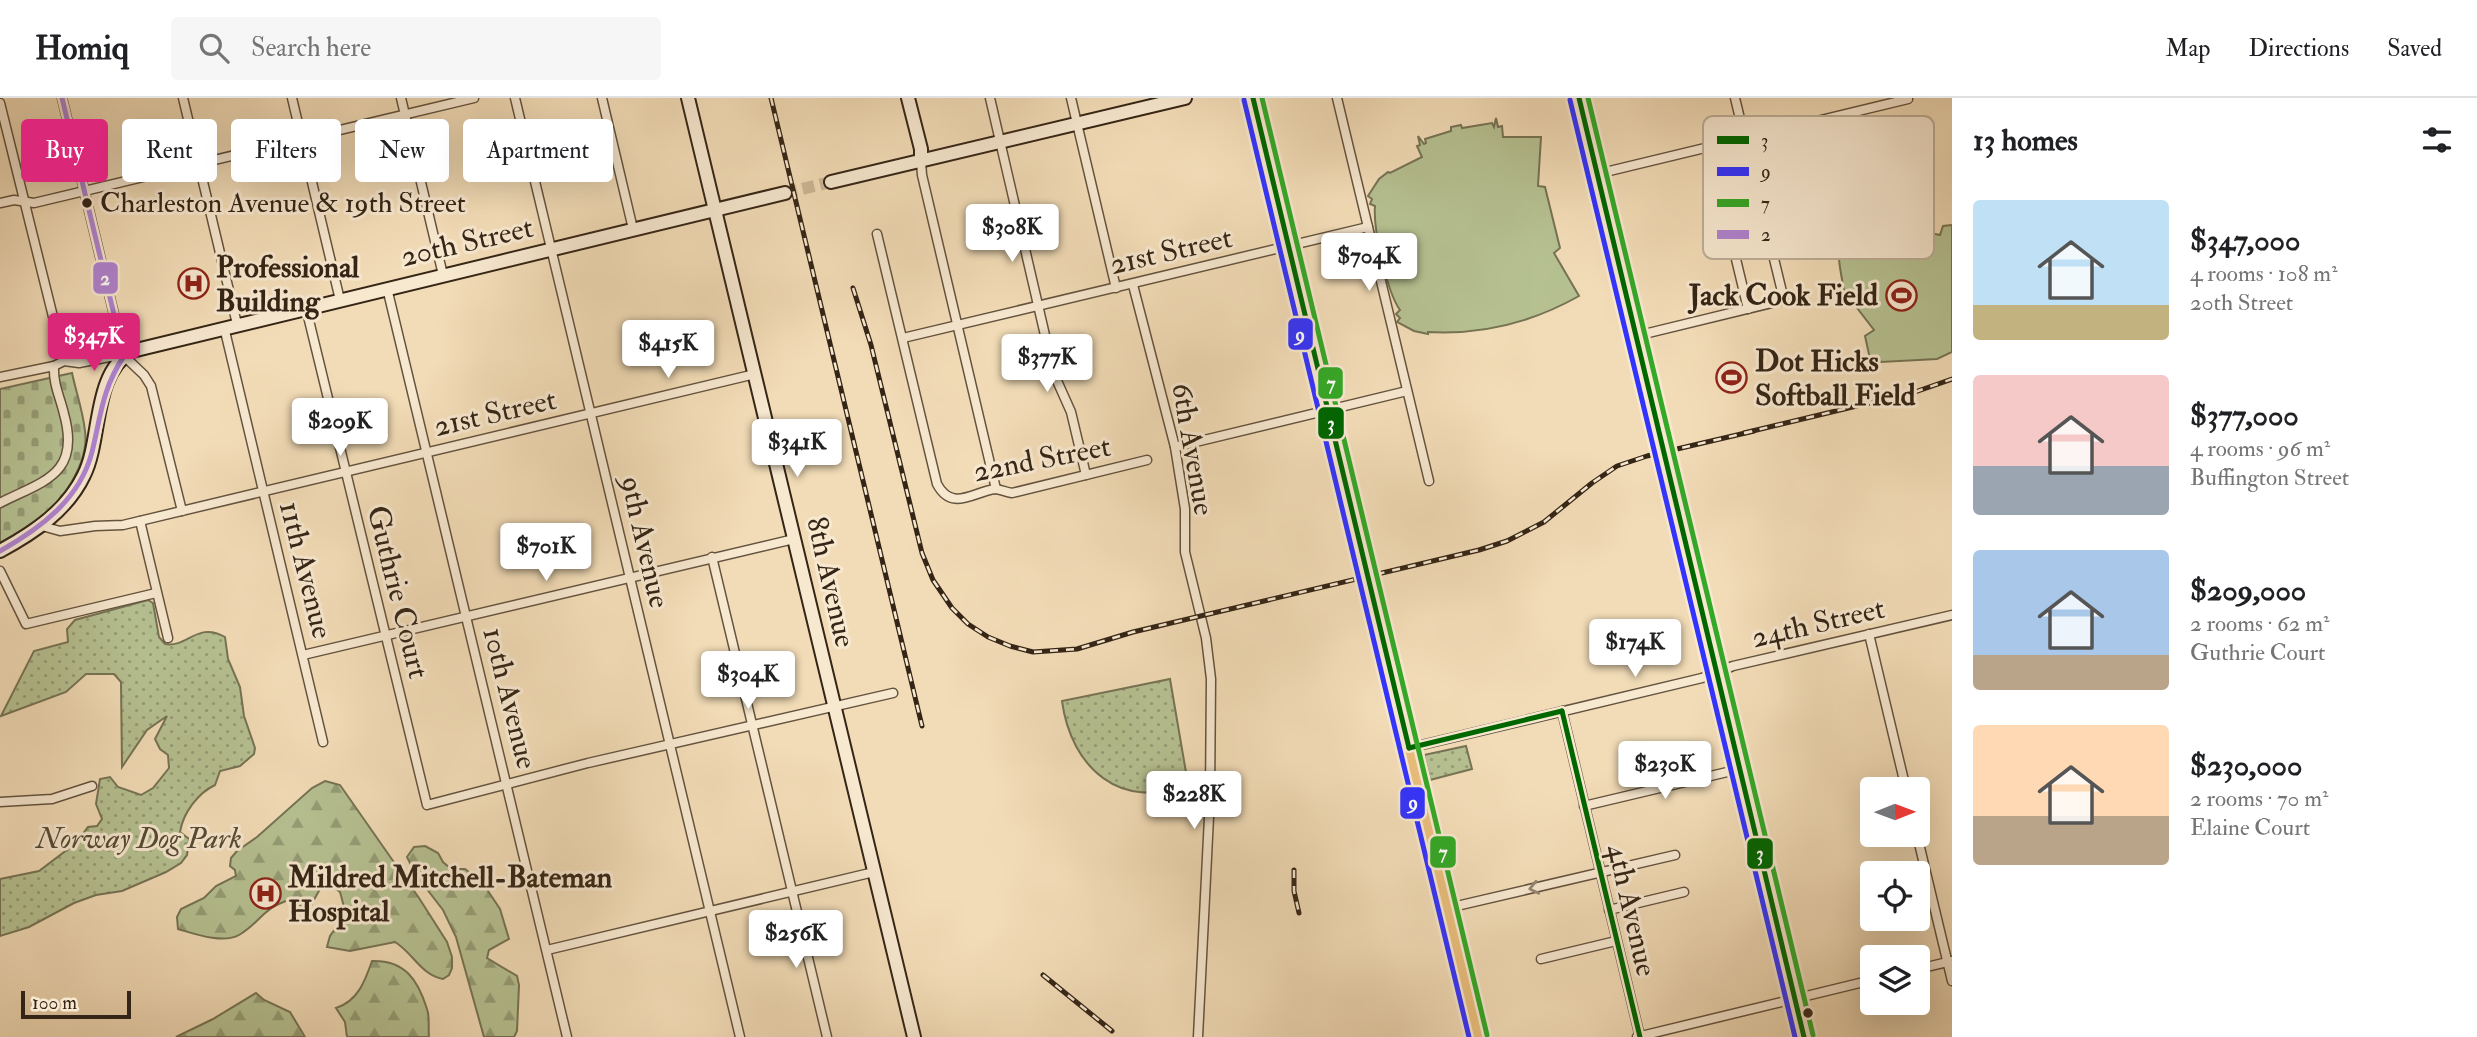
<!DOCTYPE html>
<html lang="en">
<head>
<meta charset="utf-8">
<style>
  :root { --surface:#fff; --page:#f6f6f6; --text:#202124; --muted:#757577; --line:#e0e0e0; --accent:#db2777 }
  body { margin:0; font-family:"IM FELL Double Pica",serif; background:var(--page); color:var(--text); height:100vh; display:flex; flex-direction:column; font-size:26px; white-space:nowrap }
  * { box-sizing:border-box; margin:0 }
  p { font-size:23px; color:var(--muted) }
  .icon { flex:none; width:38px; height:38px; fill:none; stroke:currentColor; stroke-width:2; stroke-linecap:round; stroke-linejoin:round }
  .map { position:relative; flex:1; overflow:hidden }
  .sheet { display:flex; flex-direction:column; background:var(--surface); width:525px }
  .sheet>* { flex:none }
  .top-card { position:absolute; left:21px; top:21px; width:665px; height:63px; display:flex; gap:14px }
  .needle { width:46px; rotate:89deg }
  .controls { position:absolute; left:1860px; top:679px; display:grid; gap:14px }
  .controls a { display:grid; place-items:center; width:70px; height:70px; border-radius:7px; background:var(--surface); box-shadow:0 7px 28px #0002; font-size:35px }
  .scale { position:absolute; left:21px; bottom:18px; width:110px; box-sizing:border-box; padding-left:7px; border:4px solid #352516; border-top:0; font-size:19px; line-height:24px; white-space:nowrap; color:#352516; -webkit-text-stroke:5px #f7e8d0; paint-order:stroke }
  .price { position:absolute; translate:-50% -60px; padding:0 16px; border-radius:7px; background:#fff; color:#222; font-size:23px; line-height:46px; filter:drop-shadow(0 2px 4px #0008) }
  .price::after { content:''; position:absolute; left:50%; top:42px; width:21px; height:16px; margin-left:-10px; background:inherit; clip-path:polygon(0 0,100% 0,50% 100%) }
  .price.selected { background:var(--accent); color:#fff }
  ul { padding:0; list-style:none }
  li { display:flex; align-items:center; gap:21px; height:175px; padding:0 21px }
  li span { display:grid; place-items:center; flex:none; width:196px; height:140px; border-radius:7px; color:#555 }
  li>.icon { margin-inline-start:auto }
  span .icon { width:84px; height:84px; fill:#fffc; stroke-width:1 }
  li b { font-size:30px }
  h2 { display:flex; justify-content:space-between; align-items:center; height:84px; padding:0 21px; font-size:30px }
  .tag { padding:0 24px; border-radius:7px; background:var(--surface); box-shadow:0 7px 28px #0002; font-size:24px; line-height:63px }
  .tag.selected { background:var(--accent); color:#fff }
  header { display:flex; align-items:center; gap:42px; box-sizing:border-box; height:98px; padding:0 35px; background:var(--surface); border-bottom:2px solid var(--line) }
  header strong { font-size:33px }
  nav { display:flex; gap:38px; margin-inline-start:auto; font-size:24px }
  .search { width:490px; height:63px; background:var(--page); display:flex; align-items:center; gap:18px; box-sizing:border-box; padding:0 24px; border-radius:7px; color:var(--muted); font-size:26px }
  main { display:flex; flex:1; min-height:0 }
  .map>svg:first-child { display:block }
  .grass { fill:#b6c192; stroke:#767354; stroke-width:2 }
  .forest { fill:url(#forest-firs); stroke:#767354; stroke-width:2 }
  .cemetery { fill:url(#cemetery-stones); stroke:#767354; stroke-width:2 }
  .park { fill:url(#park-dots); stroke:#767354; stroke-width:2 }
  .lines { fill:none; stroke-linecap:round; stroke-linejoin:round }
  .secondary-tunnel { stroke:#ccb797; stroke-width:12; stroke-dasharray:12 6; stroke-linecap:butt }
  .street-casing { stroke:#64533e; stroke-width:11 }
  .secondary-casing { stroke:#352516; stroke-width:16 }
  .primary-casing { stroke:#352516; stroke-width:16 }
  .street { stroke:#f7e8d0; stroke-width:8 }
  .secondary { stroke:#f7e8d0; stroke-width:12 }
  .primary { stroke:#e9be7c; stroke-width:12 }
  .rail-casing { stroke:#352516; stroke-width:5 }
  .rail { stroke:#f7e8d0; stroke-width:2.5; stroke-dasharray:8; stroke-linecap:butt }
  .bus-1-casing { stroke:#f7e8d0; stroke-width:10 }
  .bus-2-casing { stroke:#f7e8d0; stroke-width:10 }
  .bus-3-casing { stroke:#f7e8d0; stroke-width:10 }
  .bus-4-casing { stroke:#f7e8d0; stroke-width:10 }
  .bus-1 { stroke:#060; stroke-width:5 }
  .bus-2 { stroke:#33f; stroke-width:5 }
  .bus-3 { stroke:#34a827; stroke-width:5 }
  .bus-4 { stroke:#af83d0; stroke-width:5 }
  .oneway { stroke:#968673 }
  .bus-dot { fill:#352516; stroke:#f7e8d0; stroke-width:2.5 }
  .labels { text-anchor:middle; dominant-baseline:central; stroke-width:6; stroke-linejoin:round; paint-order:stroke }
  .bus-label { font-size:28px; fill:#352516; stroke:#f7e8d0; text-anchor:start }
  .street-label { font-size:30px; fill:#352516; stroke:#f7e8d0 }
  .poi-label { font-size:30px; font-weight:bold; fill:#352516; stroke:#f7e8d0; text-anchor:start }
  .park-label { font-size:30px; font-style:italic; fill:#554c35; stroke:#f7e8d0 }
  .key { fill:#f7e8d0; stroke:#bdae98; stroke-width:2 }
  .key-label { font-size:19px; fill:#352516 }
  .line-badge { stroke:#f7e8d0; stroke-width:2.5 }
  .badge-label { font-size:19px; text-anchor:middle; font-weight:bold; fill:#fff }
</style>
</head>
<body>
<header>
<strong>Homiq</strong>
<div class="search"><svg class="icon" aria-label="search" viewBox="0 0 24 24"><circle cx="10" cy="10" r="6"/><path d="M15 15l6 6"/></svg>Search here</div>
<nav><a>Map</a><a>Directions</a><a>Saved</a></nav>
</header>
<main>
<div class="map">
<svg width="1952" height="939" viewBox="0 0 1952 939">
  <defs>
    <pattern id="forest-firs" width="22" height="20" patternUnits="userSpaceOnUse" patternTransform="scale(1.75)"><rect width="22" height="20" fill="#b6c192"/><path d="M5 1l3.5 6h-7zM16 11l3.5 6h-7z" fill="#959d76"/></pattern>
    <pattern id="cemetery-stones" width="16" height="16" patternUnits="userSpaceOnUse" patternTransform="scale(1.75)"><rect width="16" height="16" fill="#b6c192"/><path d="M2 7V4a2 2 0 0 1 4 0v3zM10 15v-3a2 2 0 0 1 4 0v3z" fill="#959d76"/></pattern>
    <pattern id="park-dots" width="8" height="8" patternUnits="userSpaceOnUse" patternTransform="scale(1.75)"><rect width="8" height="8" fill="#b6c192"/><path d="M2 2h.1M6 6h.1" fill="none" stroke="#959d76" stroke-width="1.8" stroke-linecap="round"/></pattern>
  </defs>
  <rect width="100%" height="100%" fill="#f2dcb7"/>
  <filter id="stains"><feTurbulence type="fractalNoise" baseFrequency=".00286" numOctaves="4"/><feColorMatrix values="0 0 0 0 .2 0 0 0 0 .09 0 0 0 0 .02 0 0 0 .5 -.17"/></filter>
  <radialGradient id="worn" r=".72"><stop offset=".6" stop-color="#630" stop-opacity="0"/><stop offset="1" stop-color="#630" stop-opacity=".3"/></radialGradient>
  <g class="grass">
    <path d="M1496,20L1498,29L1502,28L1503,39H1541L1538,88L1545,89L1560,150L1554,155L1579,198C1533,224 1482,237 1428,234V236L1414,233L1397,224L1400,220L1396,216L1400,212C1387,194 1373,131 1375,108L1370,106L1372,101L1368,98L1379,81L1388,74L1390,75L1422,59L1417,48L1420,47L1418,38L1424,46L1426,45L1425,41L1451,33V29L1461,27L1462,30L1492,25L1494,29Z"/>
    <path d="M1892,123L1894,131L1903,129L1940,137L1943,128L1952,127V254L1937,261L1881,264L1879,258L1870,261L1865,238L1874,232L1851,202L1849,192L1844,193C1839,161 1828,132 1870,126L1871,130L1886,127L1887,124Z"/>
  </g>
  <g class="forest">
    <path d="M325,683L340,687L419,800L447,844L452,859V870L449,877L443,881C421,877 413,855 395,844L350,853L327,849L330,838L346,816L340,794L334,789L320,791L310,809L298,808L290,802C263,809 260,825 239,837C223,846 195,836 178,831L177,819L181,811L204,800L216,788L236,778L235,772L230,768L231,760L237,753L257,739L312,690Z"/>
    <path d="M425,748L438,755L443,764L451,771H465L482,784L500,811L509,841L489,852L487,860L517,878L519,887L517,933L514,939H484L456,839L443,812L416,777L407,759L414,749Z"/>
    <path d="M372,863C405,862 418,882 427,911C430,919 428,930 429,939H347L345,924L336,910C358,903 365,883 372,863Z"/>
    <path d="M256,895L264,902L290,914L305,939H176L213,921Z"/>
  </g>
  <path class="cemetery" d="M72,275C76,294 83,313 85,333C90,369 54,416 24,434C17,439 8,442 0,446V291Z"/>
  <g class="park">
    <path d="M148,502L153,505L159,539L165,546C188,550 197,523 225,539L228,561L240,589L244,618L255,650L254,656L240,668L220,673L215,687C198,695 183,715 180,734L189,741L187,757L181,765L166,774L122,793L96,797L74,805L29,829L0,838V781L39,773L76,745L88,729L97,728L102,721L96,706L100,681L110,679L118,689L141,697L153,690L169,670L168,657L160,651L155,641L167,618L147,632L122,669L121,584L114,576H86L66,594L1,618L34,553L68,544L67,531L75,522Z"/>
    <path d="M1170,581L1188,686C1121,714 1071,670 1062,603Z"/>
    <path d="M1466,648L1472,671L1430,682L1424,657Z"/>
  </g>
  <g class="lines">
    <path class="secondary-tunnel" d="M785,95L831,84"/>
    <defs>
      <g id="street">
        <path d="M62,0L124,258L144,277L151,288L182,413"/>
        <path d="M183,0L237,226"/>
        <path d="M292,0L340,202"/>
        <path d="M401,0L443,177"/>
        <path d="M515,0L740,939"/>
        <path d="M602,0L633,131"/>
        <path d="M990,0L1054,276L1071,314L1086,377"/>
        <path d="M1071,0L1116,190"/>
        <path d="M1337,0L1429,383"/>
        <path d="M0,5L64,263"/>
        <path d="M1709,49L1748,211"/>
        <path d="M921,63L922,77L996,391"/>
        <path d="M1597,76L1908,1"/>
        <path d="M0,105L14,102L34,105L474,0"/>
        <path d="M877,136L937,386C952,414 973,394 995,391C999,391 1006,394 1012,395L1147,362"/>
        <path d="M1133,187L1175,349L1185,411V454L1206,540L1211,581L1210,699L1198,939"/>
        <path d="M387,190L567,939"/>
        <path d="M306,210L427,707L588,665L893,595"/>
        <path d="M224,229L323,644"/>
        <path d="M1636,238L1784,202L1735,0"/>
        <path d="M903,240L1368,129"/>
        <path d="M0,279L54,268L64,263L79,265L109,259L124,258"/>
        <path d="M1175,349L1407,293"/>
        <path d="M0,405C43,383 81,377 64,316C60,299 53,286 54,268"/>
        <path d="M140,423L168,540"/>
        <path d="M42,428L60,433L95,428L123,427L755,276"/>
        <path d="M712,459L827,939"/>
        <path d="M0,473L26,526L156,495"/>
        <path d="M1869,536L1906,691"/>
        <path d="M303,557L794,441"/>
        <path d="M1562,613L1640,939"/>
        <path d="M1409,650L1702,580L1733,568L1952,517"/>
        <path d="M0,704L52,701L92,688"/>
        <path d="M1584,708L1740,671"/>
        <path d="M1917,737L1952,883"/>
        <path d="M1448,810L1675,757"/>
        <path d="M1609,812L1684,794"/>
        <path d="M547,852L874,774"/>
        <path d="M1541,861L1616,843"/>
        <path d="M1918,871L1952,863"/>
        <path d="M1637,939L1872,882"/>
      </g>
      <g id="secondary">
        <path d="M688,0L914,939"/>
        <path d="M908,0L921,51V63"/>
        <path d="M831,84L1185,0"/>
        <path d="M0,453C33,435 67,413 84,377C102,341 92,276 132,253L785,95"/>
      </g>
      <g id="primary">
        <path d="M1253,0L1478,939"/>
        <path d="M1579,0L1804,939"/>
      </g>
    </defs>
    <use href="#street" class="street-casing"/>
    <use href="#secondary" class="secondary-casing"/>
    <use href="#primary" class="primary-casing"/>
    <use href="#street" class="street"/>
    <use href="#secondary" class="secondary"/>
    <use href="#primary" class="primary"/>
    <defs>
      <g id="rail">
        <path d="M771,0L922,628"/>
        <path d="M853,190L871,247L922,455L933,482L952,510L968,526L988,539L1010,548L1033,554L1077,551L1133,534L1479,452L1507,443L1544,424L1592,385L1617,368L1647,358L1754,333"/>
        <path d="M1744,335L1915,294L1952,281"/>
        <path d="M1294,772V793L1299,815"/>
        <path d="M1043,877L1112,933"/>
      </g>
    </defs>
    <use href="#rail" class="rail-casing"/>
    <use href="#rail" class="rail"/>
    <defs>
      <g id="bus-1">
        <path d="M1253,0L1409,650"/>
        <path d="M1579,0L1804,939"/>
        <path d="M1562,613L1640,939"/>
        <path d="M1409,650L1562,613"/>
      </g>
      <g id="bus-2">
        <path d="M1244,2L1469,939"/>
        <path d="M1570,2L1795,939"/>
      </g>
      <g id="bus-3">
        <path d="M1262,0L1487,937"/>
        <path d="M1588,0L1813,937"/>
      </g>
      <g id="bus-4">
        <path d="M62,0L124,258"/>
        <path d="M0,453C41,430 80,401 92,354C101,317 102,291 124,258"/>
      </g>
    </defs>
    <use href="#bus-1" class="bus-1-casing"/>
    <use href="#bus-2" class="bus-2-casing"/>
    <use href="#bus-3" class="bus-3-casing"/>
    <use href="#bus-4" class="bus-4-casing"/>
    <use href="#bus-1" class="bus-1"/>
    <use href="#bus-2" class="bus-2"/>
    <use href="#bus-3" class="bus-3"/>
    <use href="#bus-4" class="bus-4"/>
  </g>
  <defs><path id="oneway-chevron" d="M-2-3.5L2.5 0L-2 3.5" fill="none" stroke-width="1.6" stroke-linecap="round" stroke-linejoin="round" transform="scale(1.75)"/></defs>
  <use class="oneway" href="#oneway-chevron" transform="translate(1534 790) rotate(167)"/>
  <defs>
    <symbol id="hospital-ring" viewBox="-11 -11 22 22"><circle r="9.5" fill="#f7e8d0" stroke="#8f2418" stroke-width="1.5"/><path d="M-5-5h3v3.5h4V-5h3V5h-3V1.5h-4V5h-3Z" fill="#8f2418"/></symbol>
    <symbol id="stadium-ring" viewBox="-11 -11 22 22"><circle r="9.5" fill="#f7e8d0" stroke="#8f2418" stroke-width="1.5"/><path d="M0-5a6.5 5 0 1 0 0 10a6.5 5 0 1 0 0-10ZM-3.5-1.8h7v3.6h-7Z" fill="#8f2418"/></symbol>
  </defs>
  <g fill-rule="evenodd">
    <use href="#hospital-ring" x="176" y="168" width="35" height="35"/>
    <use href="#stadium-ring" x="1884" y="180" width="35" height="35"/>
    <use href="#stadium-ring" x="1714" y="262" width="35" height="35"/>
    <use href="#hospital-ring" x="248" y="778" width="35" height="35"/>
  </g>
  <g class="bus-dot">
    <circle cx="87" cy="105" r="6"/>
    <circle cx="1808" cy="915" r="6"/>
  </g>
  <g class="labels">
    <g class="bus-label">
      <text x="100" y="105">Charleston Avenue &amp; 19th Street</text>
    </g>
    <g class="street-label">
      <text transform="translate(467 144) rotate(-13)">20th Street</text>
      <text transform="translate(1171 153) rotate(-13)">21st Street</text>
      <text transform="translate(495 315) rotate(-13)">21st Street</text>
      <text transform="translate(1193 351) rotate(80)">6th Avenue</text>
      <text transform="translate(1042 361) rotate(-11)">22nd Street</text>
      <text transform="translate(645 444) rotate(77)">9th Avenue</text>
      <text transform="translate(306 472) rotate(76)">11th Avenue</text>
      <text transform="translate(831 484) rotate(77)">8th Avenue</text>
      <text transform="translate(398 494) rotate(76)">Guthrie Court</text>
      <text transform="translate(1818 525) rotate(-13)">24th Street</text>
      <text transform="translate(510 600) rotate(76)">10th Avenue</text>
      <text transform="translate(1632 812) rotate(77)">4th Avenue</text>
    </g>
    <g class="poi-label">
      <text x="216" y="169">Professional<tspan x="216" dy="34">Building</tspan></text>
      <text x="1878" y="197" text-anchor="end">Jack Cook Field</text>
      <text x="1755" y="263">Dot Hicks<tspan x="1755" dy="34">Softball Field</tspan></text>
      <text x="288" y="779">Mildred Mitchell-Bateman<tspan x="288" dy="34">Hospital</tspan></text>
    </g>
    <g class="park-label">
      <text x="139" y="740">Norway Dog Park</text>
    </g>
  </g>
  <rect x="1703" y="18" width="231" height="143" rx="10" class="key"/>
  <rect x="1717" y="38" width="32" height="8" fill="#060"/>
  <rect x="1717" y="69" width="32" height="9" fill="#33f"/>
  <rect x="1717" y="101" width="32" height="8" fill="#34a827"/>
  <rect x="1717" y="132" width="32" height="9" fill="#af83d0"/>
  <g class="key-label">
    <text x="1761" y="49">3</text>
    <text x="1761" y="80">9</text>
    <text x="1761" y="112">7</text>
    <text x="1761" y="143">2</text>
  </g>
  <g class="line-badge">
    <rect x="92" y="163" width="27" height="34" rx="7" fill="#af83d0"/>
    <rect x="1287" y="219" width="27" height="34" rx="7" fill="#33f"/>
    <rect x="1317" y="268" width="27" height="34" rx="7" fill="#34a827"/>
    <rect x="1317" y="308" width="28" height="34" rx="7" fill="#060"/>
    <rect x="1399" y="688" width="27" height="34" rx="7" fill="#33f"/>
    <rect x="1429" y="737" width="28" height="34" rx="7" fill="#34a827"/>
    <rect x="1746" y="739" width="28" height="33" rx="7" fill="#060"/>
  </g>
  <g class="badge-label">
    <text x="105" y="187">2</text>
    <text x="1300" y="243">9</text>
    <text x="1331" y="292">7</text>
    <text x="1331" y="332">3</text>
    <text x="1413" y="711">9</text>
    <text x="1443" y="761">7</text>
    <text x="1760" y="762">3</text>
  </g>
  <rect width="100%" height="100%" filter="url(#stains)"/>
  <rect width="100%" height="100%" fill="url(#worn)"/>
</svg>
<div class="controls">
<a><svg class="needle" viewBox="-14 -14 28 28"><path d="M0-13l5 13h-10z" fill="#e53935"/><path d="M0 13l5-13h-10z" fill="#757577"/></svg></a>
<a><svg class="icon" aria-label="locate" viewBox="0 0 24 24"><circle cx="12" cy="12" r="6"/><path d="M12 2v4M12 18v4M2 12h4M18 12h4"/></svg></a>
<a><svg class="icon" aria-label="layers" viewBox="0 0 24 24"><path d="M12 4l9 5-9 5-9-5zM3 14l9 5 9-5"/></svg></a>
</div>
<div class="scale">100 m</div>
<b class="price" style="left:1012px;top:166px">$308K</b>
<b class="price" style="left:1369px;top:195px">$704K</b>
<b class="price selected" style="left:94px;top:275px">$347K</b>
<b class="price" style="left:668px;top:282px">$415K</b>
<b class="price" style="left:1047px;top:296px">$377K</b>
<b class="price" style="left:340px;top:360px">$209K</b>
<b class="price" style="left:797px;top:381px">$341K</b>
<b class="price" style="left:546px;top:485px">$701K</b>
<b class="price" style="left:1635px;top:581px">$174K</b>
<b class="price" style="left:748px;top:613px">$304K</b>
<b class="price" style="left:1665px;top:703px">$230K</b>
<b class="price" style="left:1194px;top:733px">$228K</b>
<b class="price" style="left:796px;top:872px">$256K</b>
<div class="top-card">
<a class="tag selected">Buy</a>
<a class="tag">Rent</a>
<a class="tag">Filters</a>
<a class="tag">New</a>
<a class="tag">Apartment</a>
</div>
</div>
<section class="sheet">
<h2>13 homes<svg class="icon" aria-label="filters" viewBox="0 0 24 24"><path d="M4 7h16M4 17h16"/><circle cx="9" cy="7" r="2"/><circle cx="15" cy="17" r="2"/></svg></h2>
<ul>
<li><span style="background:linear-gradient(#bfe0f5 75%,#c2b280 0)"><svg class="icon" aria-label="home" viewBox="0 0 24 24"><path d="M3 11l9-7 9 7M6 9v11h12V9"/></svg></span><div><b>$347,000</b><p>4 rooms · 108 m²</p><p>20th Street</p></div></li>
<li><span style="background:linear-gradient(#f6c9c9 65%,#9aa5b1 0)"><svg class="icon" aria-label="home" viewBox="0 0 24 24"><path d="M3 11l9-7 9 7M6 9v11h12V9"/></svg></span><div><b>$377,000</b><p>4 rooms · 96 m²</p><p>Buffington Street</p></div></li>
<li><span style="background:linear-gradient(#a9c7e8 75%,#b9a48a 0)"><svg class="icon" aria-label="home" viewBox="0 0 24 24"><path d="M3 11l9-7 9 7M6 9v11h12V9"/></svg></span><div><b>$209,000</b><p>2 rooms · 62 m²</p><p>Guthrie Court</p></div></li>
<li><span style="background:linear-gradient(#ffd9b3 65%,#b9a48a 0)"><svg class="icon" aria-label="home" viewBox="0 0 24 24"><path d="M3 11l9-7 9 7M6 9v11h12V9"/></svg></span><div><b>$230,000</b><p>2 rooms · 70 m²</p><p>Elaine Court</p></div></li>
</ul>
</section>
</main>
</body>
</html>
